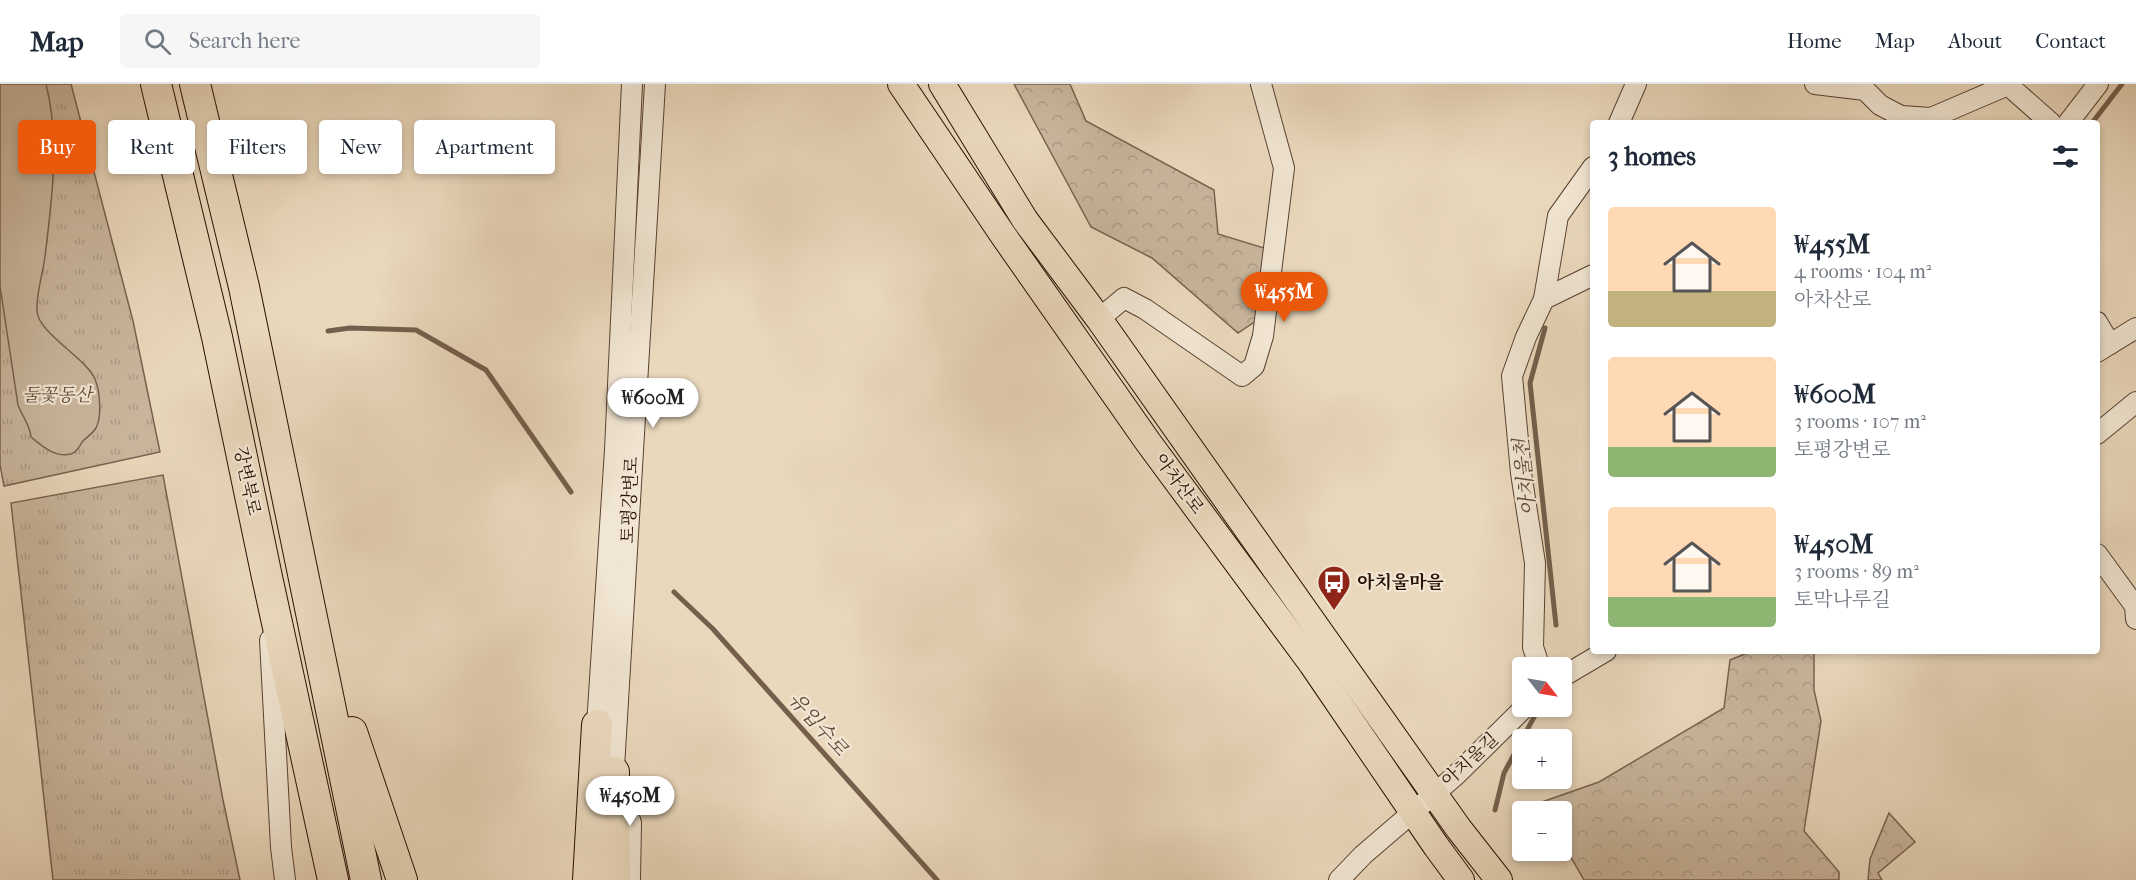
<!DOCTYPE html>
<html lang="en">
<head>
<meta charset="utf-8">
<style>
  :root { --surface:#fff; --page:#f6f6f7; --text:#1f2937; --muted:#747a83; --line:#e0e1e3; --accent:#ea580c }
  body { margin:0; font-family:"IM FELL French Canon","Noto Serif KR",serif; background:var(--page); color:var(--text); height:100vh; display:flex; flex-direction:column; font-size:22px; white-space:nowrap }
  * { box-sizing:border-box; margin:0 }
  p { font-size:20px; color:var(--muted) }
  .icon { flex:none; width:33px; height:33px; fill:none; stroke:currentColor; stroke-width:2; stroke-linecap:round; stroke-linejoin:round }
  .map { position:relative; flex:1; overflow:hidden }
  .sheet { position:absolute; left:1590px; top:36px; width:510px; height:534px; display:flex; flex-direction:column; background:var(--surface); border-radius:6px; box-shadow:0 3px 9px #0003 }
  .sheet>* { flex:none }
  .banner { position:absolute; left:18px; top:36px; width:570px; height:54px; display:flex; gap:12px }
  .needle { width:39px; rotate:121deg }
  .fabs { position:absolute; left:1512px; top:573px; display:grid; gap:12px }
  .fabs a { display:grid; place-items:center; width:60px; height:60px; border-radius:6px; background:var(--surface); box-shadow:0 3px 9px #0003; font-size:30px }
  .price { position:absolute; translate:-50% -51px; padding:0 14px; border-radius:21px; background:#fff; color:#222; font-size:20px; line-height:39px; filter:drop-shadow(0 2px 3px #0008) }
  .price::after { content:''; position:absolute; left:50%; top:36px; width:18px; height:14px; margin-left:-9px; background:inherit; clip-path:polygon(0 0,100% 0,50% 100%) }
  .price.current { background:var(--accent); color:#fff }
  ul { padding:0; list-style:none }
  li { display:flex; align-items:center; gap:18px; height:150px; padding:0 18px }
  li span { display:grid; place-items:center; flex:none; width:168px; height:120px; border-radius:6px; color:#555 }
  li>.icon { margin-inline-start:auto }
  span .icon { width:72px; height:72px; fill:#fffc; stroke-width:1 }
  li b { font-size:26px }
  h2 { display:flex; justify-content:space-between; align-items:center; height:72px; padding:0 18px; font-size:26px }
  .pill { padding:0 21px; border-radius:6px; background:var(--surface); box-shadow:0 3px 9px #0003; font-size:21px; line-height:54px }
  .pill.current { background:var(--accent); color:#fff }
  header { display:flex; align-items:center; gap:36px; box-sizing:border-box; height:84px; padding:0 30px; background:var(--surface); border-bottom:2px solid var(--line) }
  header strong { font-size:28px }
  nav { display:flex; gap:33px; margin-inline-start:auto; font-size:21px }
  .search { width:420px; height:54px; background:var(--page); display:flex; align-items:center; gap:15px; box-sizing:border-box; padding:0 21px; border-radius:6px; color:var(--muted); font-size:22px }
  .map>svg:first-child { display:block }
  .grass { fill:url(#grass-tufts); stroke:#786250; stroke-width:1.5 }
  .forest { fill:url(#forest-crowns); stroke:#786250; stroke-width:1.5 }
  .green { fill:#c9b69d; stroke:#786250; stroke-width:1.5 }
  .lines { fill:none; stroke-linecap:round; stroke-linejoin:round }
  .stream { stroke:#745f4c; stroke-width:5 }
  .minor-casing { stroke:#584131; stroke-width:22 }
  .major-casing { stroke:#270f03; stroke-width:28 }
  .highway-casing { stroke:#270f03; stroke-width:32 }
  .minor { stroke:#f1e6d3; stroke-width:20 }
  .major { stroke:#ead8bc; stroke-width:26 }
  .highway { stroke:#ead8bc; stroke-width:30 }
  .labels { text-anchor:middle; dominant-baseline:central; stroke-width:4.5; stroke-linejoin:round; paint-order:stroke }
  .park-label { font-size:18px; font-style:italic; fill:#604939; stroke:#f1e6d3 }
  .street-label { font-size:18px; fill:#270f03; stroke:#f1e6d3 }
  .poi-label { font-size:18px; font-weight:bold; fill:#270f03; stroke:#f1e6d3; text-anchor:start }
  .water-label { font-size:20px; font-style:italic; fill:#614b3a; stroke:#f1e6d3 }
</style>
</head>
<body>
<header>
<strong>Map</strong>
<div class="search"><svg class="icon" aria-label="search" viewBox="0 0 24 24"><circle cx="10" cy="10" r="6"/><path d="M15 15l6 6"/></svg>Search here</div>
<nav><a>Home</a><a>Map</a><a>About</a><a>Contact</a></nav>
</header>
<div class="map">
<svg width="2136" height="796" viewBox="0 0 2136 796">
  <defs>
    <pattern id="grass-tufts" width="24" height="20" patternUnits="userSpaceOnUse" patternTransform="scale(1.5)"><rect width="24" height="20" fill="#c9b69d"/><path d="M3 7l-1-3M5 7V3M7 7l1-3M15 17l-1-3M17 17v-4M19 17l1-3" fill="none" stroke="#ad9b86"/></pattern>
    <pattern id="forest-crowns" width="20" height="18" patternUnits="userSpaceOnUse" patternTransform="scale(1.5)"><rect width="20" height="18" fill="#c9b69d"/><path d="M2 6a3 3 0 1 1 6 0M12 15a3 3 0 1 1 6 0" fill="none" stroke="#ad9b86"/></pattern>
  </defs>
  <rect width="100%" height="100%" fill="#ead8bc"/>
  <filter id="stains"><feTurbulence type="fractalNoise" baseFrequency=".00333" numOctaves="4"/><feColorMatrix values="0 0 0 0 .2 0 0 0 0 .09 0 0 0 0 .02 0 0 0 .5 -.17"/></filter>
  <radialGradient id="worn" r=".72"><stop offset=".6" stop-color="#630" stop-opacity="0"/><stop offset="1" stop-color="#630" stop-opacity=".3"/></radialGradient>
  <g class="grass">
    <path d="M0,0H71L133,237L160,368L4,402L0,381Z"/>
    <path d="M163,391L223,716L240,796H53L11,419Z"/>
  </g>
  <g class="forest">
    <path d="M1014,0H1070L1086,37L1214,106L1218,150L1280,169L1266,230L1238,249L1152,174L1091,143Z"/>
    <path d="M1752,567H1814V606L1821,637L1804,747L1839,788V796H1584L1562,758V728L1544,727L1539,719L1599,698L1724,624L1730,576Z"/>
    <path d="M1889,729L1915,758L1878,789L1882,796H1868L1870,775Z"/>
  </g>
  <path class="green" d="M0,0H46C60,54 52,117 45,172C43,190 36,209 37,227C38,249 85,273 95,295C100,307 102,333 96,344C93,349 87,353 83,357C79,362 78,368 71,370C55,374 42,362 31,353C30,341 22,332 18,321L0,202Z"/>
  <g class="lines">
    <g class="stream">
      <path d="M2092,39L2122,0"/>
      <path d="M1545,244L1530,299L1556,541"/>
      <path d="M328,247L350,244L416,246L486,286L571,408"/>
      <path d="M674,508L713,545L937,796"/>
      <path d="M1495,726L1504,689L1540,622"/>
    </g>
    <defs>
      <g id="minor">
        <path d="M1815,0L1865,6L1880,21L1901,32L1931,34L2008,1L2051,39"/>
        <path d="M1619,39L1636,0"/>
        <path d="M2068,39L2098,0"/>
        <path d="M1544,215L1558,132L1593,83"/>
        <path d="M1099,235L1124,214L1145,225L1242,292L1254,282L1263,252L1284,84L1261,0"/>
        <path d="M2097,238L2110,260"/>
        <path d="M2097,268L2136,244"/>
        <path d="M2097,350L2136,318"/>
        <path d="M2097,470L2135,522L2136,535"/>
        <path d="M270,556L281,763L285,796"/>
        <path d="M1540,584L1533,563L1535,479L1521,389L1512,292L1526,253L1544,215L1593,191"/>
        <path d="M1562,593L1606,567"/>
        <path d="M601,653L597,641L615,366L632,0"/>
        <path d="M613,700L655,0"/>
        <path d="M621,708L631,739L630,796"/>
        <path d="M1339,796L1363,771L1455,692L1526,622"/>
      </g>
      <g id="major">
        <path d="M901,0L1003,151L1148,358L1312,580L1436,762L1461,796"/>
        <path d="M942,0L1025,136L1099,235L1459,745L1499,796"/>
      </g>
      <g id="highway">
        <path d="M156,0L217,253L267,493L333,796"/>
        <path d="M195,0L244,203L366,796"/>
        <path d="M352,648L402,796"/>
        <path d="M614,688L615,796"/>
        <path d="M588,796L597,641"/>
      </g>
    </defs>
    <use href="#minor" class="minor-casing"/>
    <use href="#major" class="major-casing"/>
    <use href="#highway" class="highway-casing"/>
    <use href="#minor" class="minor"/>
    <use href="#major" class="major"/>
    <use href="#highway" class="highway"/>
  </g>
  <defs>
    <symbol id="bus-pin" viewBox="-11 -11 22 30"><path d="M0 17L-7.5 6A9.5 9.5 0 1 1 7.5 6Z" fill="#8f2418" stroke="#f1e6d3"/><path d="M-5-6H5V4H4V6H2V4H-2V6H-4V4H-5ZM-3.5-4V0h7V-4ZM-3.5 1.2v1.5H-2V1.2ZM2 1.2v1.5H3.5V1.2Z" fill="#fff"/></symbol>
  </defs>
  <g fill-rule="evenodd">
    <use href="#bus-pin" x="1315" y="479" width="38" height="52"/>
  </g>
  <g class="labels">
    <g class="park-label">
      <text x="57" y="311">둘꽃동산</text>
    </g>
    <g class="street-label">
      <text transform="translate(247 397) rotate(78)">강변북로</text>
      <text transform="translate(1179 400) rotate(54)">아차산로</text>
      <text transform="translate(630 416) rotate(-87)">토평강변로</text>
      <text transform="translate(1470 676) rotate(-43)">아치울길</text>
    </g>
    <g class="poi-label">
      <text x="1357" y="498">아치울마을</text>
    </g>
    <g class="water-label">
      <text transform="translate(1525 393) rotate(-96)">아치울천</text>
      <text transform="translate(818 640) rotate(48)">유입수로</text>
    </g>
  </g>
  <rect width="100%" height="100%" filter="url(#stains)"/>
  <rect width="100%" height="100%" fill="url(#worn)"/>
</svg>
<div class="fabs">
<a><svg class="needle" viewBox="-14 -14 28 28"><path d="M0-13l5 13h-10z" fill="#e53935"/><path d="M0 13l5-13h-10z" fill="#747a83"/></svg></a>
<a>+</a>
<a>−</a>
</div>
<b class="price current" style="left:1284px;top:239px">₩455M</b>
<b class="price" style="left:653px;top:345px">₩600M</b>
<b class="price" style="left:630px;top:743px">₩450M</b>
<div class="banner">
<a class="pill current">Buy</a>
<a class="pill">Rent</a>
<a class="pill">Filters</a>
<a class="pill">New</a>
<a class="pill">Apartment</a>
</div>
<section class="sheet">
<h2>3 homes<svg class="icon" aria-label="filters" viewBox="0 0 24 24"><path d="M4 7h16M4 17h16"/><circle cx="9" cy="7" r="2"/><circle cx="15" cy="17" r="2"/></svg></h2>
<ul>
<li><span style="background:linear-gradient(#ffd9b3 70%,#c2b280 0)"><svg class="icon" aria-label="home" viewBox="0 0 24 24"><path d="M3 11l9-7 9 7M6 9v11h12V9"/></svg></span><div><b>₩455M</b><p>4 rooms · 104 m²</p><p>아차산로</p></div></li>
<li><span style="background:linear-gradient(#ffd9b3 75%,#8fb573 0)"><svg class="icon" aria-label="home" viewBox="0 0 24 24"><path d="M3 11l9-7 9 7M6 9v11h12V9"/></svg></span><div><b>₩600M</b><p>3 rooms · 107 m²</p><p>토평강변로</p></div></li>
<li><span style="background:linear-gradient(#ffd9b3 75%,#8fb573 0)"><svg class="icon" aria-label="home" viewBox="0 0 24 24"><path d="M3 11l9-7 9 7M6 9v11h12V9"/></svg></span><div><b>₩450M</b><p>3 rooms · 89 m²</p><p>토막나루길</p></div></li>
</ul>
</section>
</div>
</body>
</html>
